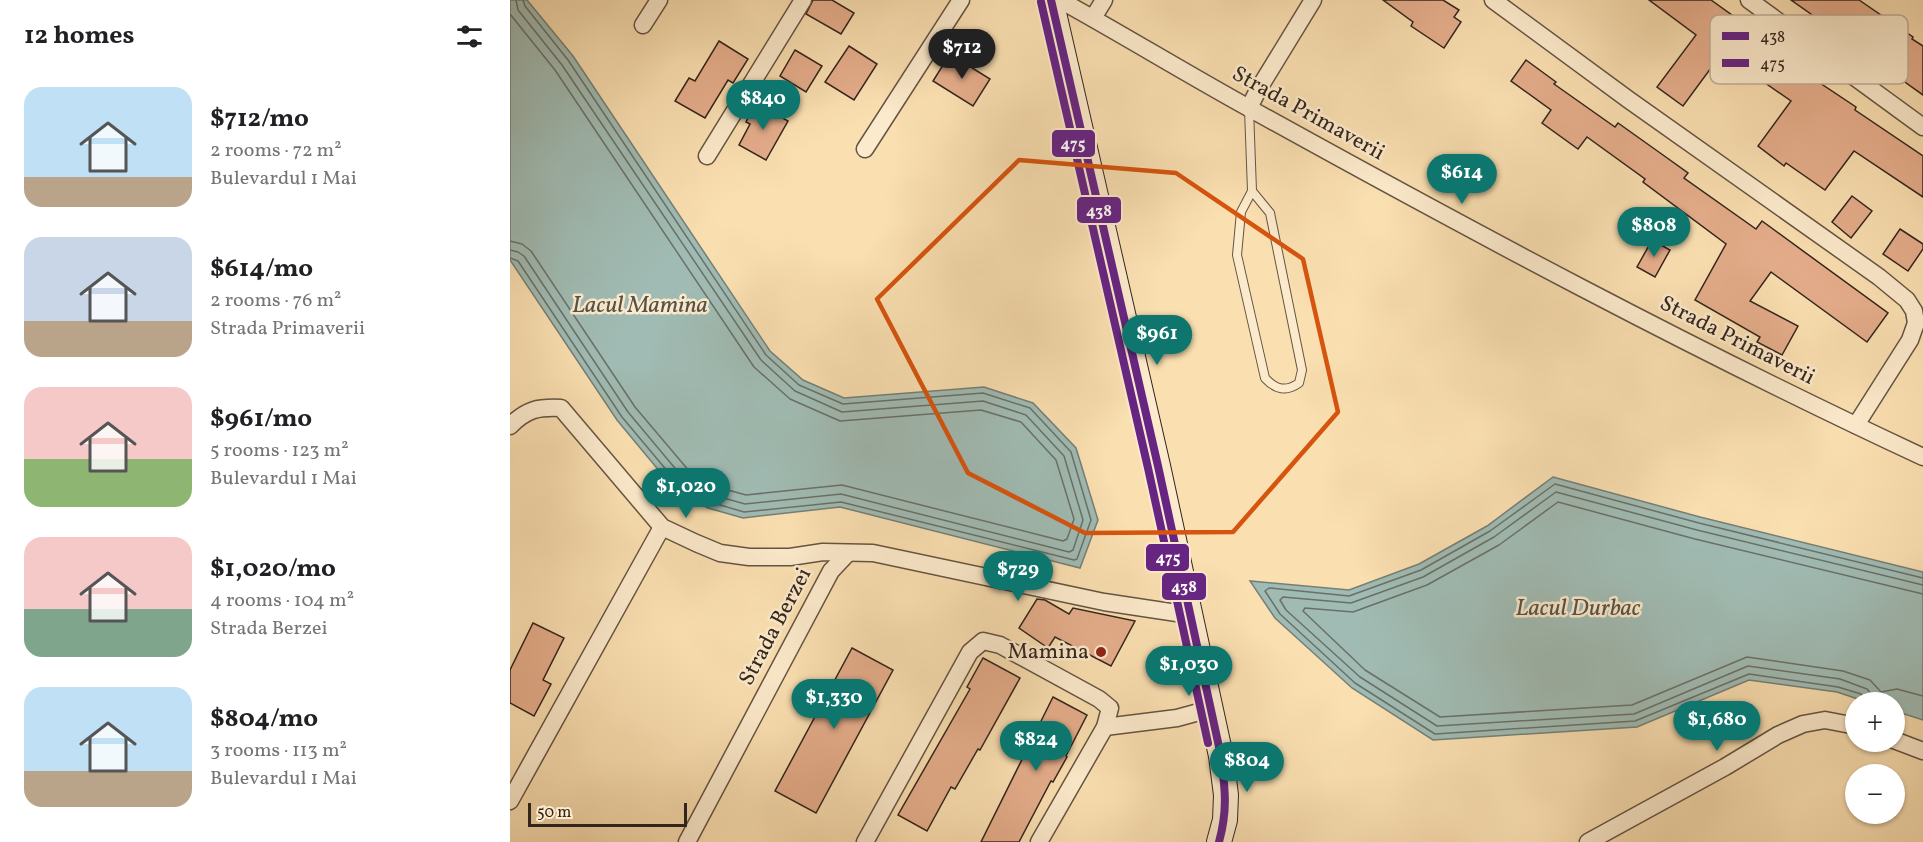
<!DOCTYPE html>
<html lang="en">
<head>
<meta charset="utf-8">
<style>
  :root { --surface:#fff; --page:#f6f6f6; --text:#202124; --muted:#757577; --accent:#0f766e }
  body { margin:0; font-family:Vollkorn,serif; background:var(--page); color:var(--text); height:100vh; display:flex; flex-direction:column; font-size:22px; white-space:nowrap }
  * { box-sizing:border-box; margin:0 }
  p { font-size:20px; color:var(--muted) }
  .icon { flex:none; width:33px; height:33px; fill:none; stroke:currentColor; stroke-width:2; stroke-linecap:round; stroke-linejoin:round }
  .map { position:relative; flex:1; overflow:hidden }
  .side { display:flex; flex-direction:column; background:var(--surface); width:510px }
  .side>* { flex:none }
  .buttons { position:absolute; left:1335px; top:692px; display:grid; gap:12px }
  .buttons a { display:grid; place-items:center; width:60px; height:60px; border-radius:50%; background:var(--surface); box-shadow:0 2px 4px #0004; font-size:30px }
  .scale { position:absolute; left:18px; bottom:15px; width:159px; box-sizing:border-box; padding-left:6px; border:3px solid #33251d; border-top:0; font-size:16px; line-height:21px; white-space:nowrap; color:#33251d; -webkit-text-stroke:4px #fceacc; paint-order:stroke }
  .price { position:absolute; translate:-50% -51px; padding:0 14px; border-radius:21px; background:var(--accent); color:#fff; font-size:20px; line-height:39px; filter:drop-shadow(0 2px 3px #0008) }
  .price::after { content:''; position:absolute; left:50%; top:36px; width:18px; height:14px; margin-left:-9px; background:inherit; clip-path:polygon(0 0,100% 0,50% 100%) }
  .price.selected { background:#222; color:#fff }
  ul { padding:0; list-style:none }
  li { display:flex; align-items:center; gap:18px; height:150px; padding:0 24px }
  li span { display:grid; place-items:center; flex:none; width:168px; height:120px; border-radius:18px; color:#555 }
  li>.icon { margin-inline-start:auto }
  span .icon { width:72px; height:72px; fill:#fffc; stroke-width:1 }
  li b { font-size:26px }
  h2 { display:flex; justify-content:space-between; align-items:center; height:72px; padding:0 24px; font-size:26px }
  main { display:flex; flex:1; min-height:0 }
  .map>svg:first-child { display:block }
  .water { fill:#a0bbb3; stroke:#747f77; stroke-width:1.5 }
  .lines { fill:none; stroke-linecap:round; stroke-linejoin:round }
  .shore { stroke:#6a7068; stroke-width:1.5 }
  .building { fill:#e5ad8b; stroke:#33251d; stroke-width:1.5 }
  .lane-casing { stroke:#655442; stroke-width:10 }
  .street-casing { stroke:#655442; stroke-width:19 }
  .secondary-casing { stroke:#33251d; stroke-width:26 }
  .lane { stroke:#fceacc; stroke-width:8 }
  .street { stroke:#fceacc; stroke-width:16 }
  .secondary { stroke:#fceacc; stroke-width:24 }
  .bus-1-casing { stroke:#fceacc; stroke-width:12 }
  .bus-2-casing { stroke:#fceacc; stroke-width:12 }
  .bus-1 { stroke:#662483; stroke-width:8 }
  .bus-2 { stroke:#662483; stroke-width:8 }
  .marked { fill:none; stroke:#d6540e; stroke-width:4.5; stroke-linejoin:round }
  .poi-dot { fill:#8f2418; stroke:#fceacc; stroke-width:2 }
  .labels { text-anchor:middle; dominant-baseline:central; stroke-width:5; stroke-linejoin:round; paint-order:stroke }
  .street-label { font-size:22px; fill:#33251d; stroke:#fceacc }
  .poi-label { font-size:22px; fill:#33251d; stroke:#fceacc; text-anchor:end }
  .water-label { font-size:24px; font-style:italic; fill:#54524a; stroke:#fceacc }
  .key { fill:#fceacc; stroke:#c0af98; stroke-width:1.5 }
  .key-label { font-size:16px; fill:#33251d }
  .line-badge { stroke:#fceacc; stroke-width:2 }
  .badge-label { font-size:16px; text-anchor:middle; font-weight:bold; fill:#fff }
</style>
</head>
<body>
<main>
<section class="side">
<h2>12 homes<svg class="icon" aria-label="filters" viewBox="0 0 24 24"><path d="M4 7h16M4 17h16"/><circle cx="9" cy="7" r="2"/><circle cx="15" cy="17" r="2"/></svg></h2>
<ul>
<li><span style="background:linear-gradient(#bfe0f5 75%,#b9a48a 0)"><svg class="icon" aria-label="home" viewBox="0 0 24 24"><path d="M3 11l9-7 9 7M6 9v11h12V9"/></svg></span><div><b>$712/mo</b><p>2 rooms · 72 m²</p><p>Bulevardul 1 Mai</p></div></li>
<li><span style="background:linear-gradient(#c9d6e8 70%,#b9a48a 0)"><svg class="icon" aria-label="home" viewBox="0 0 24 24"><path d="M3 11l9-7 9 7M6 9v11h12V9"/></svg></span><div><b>$614/mo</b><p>2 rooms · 76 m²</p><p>Strada Primaverii</p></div></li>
<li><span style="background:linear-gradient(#f6c9c9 60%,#8fb573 0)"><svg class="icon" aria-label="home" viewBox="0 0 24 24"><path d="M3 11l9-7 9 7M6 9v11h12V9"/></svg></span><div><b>$961/mo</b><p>5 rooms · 123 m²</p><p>Bulevardul 1 Mai</p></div></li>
<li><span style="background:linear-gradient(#f6c9c9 60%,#7fa58c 0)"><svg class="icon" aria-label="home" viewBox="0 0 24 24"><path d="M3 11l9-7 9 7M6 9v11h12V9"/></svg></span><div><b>$1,020/mo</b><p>4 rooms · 104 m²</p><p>Strada Berzei</p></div></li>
<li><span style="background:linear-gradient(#bfe0f5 70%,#b9a48a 0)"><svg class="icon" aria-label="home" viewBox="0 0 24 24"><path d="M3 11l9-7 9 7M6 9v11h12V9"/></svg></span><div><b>$804/mo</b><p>3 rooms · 113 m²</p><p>Bulevardul 1 Mai</p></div></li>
</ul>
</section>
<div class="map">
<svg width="1413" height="842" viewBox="0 0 1413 842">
  <rect width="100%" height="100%" fill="#fadfb1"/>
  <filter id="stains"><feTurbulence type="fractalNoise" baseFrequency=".00333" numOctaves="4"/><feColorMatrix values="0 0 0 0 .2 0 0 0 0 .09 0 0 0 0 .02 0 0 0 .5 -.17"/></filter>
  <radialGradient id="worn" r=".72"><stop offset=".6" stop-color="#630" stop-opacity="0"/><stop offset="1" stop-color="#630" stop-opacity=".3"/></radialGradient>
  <g class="water">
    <path d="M0,0H17L63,56L260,351L293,380L334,398L474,387L523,403L566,448L588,520L570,568L330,507L233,518L198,508L165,490L107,420L0,260Z"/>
    <path d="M1043,477L1190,517L1413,572V720L1385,711L1384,702H1357L1327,692L1239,680L1127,727L923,740L842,688L765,618L740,581L839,590L909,564L977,526Z"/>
  </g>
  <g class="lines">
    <g class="shore">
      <path d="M0,14L45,70L244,367L280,399L330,421L471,410L511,422L546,460L564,519L557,539L553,541L332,485L236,495L207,487L180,472L125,407L21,251L12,244L0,241"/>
      <path d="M0,250L8,252L14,256L118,412L174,479L203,495L235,504L331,494L559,552L563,550L573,520L554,456L516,415L473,401L332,412L285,391L251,360L52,65L8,10L6,0"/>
      <path d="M0,258L8,261L112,417L169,485L200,502L234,512L331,502L564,560L567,559L581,520L561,452L520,408L473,393L333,404L289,385L256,355L58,60L15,6L13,0"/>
      <path d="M1413,594L1185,539L1048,502L989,545L917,585L843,612L795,608L793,611L855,670L930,717L1122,705L1237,657L1333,671L1360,680L1371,692L1387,689L1413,696"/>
      <path d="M1355,702L1354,697L1351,694L1328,687L1239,674L1125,721L925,734L845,683L770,614L755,591L759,588L839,596L911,570L980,531L1045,484L1189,523L1413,578"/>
      <path d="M1362,702L1361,694L1357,689L1330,679L1238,666L1124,714L927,726L850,677L776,610L770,600L773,597L841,603L913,577L984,537L1046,492L1187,530L1413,585"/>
    </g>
  </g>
  <g class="building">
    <path d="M303,0H322L344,13L331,34L296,14Z"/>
    <path d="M873,0H933L949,10L944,17L951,22L934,48L901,26L903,22Z"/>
    <path d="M1139,0H1201L1286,61L1283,65L1346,107L1345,110L1413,156V197L1344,151L1315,190L1276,163L1274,166L1248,146L1281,101L1212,53L1173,106L1147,87L1186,35Z"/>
    <path d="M1281,0H1349L1403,37L1402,39L1413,46V95L1385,75L1386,74Z"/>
    <path d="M209,41L238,59L223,83L218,80L195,118L165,101L179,78L185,81Z"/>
    <path d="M339,46L367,64L344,100L315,82Z"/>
    <path d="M285,50L312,66L296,92L270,76Z"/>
    <path d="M440,54L480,79L463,106L423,81Z"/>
    <path d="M1016,60L1046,82L1044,84L1105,127L1108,123L1153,155L1178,173L1174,178L1246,229L1252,221L1378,313L1357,342L1261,272L1240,301L1288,326L1272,355L1247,342L1250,337L1185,300L1216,244L1133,182L1135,179L1077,137L1068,149L1032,123L1041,110L1001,81Z"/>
    <path d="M246,103L278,121L256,160L229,145L240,124L236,122Z"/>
    <path d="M1342,196L1362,211L1341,238L1322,222Z"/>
    <path d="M1390,229L1413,244V249L1398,271L1373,254Z"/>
    <path d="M1142,240L1160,250L1145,277L1127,267Z"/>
    <path d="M527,599L535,600L559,614L563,608L625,621L601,666L545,637L538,648L509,628Z"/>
    <path d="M23,623L54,638L33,680L41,684L24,716L0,703V670Z"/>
    <path d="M342,648L383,670L306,813L265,791Z"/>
    <path d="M473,658L510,678L470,750L468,749L445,789L441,787L417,831L388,815L460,689L457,687Z"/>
    <path d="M543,697L577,715L556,756L557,757L543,782L541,781L509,842H471Z"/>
  </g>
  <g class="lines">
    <defs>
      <path id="lane" d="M739,109L742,191L731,212L727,255L755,378C766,390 776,392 789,383L792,370L760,213L742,191"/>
      <g id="street">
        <path d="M550,0C613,35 674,72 737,107C959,230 1183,350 1413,457"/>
        <path d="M983,0L1119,100L1369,277L1397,300L1404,311L1406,323L1400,340L1346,425"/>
        <path d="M1239,0L1413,127"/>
        <path d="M583,18L594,0"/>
        <path d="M133,25L149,0"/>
        <path d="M739,108L748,90L803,0"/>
        <path d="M355,149L451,0"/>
        <path d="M197,156L293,0"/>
        <path d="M0,426C17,409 28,407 51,408L152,527L186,543L210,553L239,557H280L313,552L363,553L594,602L680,615"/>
        <path d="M595,727L667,718L700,709"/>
        <path d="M1384,740L1413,751"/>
        <path d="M0,801L152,527"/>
        <path d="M177,842L321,571L338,553"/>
        <path d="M355,842L460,652L473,641L490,645L589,699L600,708L595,727L529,842"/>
        <path d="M1078,842L1215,767L1268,735L1293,724L1315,720L1346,726"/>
      </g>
      <path id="secondary" d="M541,0L648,466L711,756L716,795L715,820L709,842"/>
    </defs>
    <use href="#lane" class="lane-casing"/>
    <use href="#street" class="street-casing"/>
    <use href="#secondary" class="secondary-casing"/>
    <use href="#lane" class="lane"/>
    <use href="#street" class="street"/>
    <use href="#secondary" class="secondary"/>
    <defs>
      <path id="bus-1" d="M541,0L648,466L711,756C715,789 718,809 709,842"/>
      <path id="bus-2" d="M531,2L638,468L698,743"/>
    </defs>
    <use href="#bus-1" class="bus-1-casing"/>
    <use href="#bus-2" class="bus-2-casing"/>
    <use href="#bus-1" class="bus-1"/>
    <use href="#bus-2" class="bus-2"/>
  </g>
  <path class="marked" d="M509,160L666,173L793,259L828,412L723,532L575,533L458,473L367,299Z"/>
  <circle class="poi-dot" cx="591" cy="652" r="6"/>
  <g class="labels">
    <g class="street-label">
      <text transform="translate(798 114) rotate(29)">Strada Primaverii</text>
      <text transform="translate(1227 341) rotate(27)">Strada Primaverii</text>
      <text transform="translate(266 627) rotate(-62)">Strada Berzei</text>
    </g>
    <g class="poi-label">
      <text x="579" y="652">Mamina</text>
    </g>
    <g class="water-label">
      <text x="130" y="306">Lacul Mamina</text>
      <text x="1068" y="609">Lacul Durbac</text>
    </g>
  </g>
  <rect x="1200" y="15" width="198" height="69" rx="9" class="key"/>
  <rect x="1212" y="32" width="27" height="8" fill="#662483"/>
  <rect x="1212" y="59" width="27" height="8" fill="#662483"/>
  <g class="key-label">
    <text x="1250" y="42">438</text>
    <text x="1250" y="69">475</text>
  </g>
  <g class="line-badge">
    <rect x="541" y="129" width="45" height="29" rx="6" fill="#662483"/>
    <rect x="566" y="196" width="46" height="28" rx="6" fill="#662483"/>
    <rect x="635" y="543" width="45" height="29" rx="6" fill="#662483"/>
    <rect x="651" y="572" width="46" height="29" rx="6" fill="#662483"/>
  </g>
  <g class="badge-label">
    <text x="563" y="149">475</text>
    <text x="589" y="216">438</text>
    <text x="658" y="563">475</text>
    <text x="674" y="592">438</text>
  </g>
  <rect width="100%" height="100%" filter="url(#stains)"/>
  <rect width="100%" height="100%" fill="url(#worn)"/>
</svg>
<div class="buttons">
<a>+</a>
<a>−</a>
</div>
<div class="scale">50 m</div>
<b class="price selected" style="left:452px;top:80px">$712</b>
<b class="price" style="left:253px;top:131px">$840</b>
<b class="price" style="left:952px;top:205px">$614</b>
<b class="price" style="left:1144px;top:258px">$808</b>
<b class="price" style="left:647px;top:366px">$961</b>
<b class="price" style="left:176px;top:519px">$1,020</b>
<b class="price" style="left:508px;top:602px">$729</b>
<b class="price" style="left:679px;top:697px">$1,030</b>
<b class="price" style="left:324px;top:730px">$1,330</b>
<b class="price" style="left:1207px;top:752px">$1,680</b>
<b class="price" style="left:526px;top:772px">$824</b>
<b class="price" style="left:737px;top:793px">$804</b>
</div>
</main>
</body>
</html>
